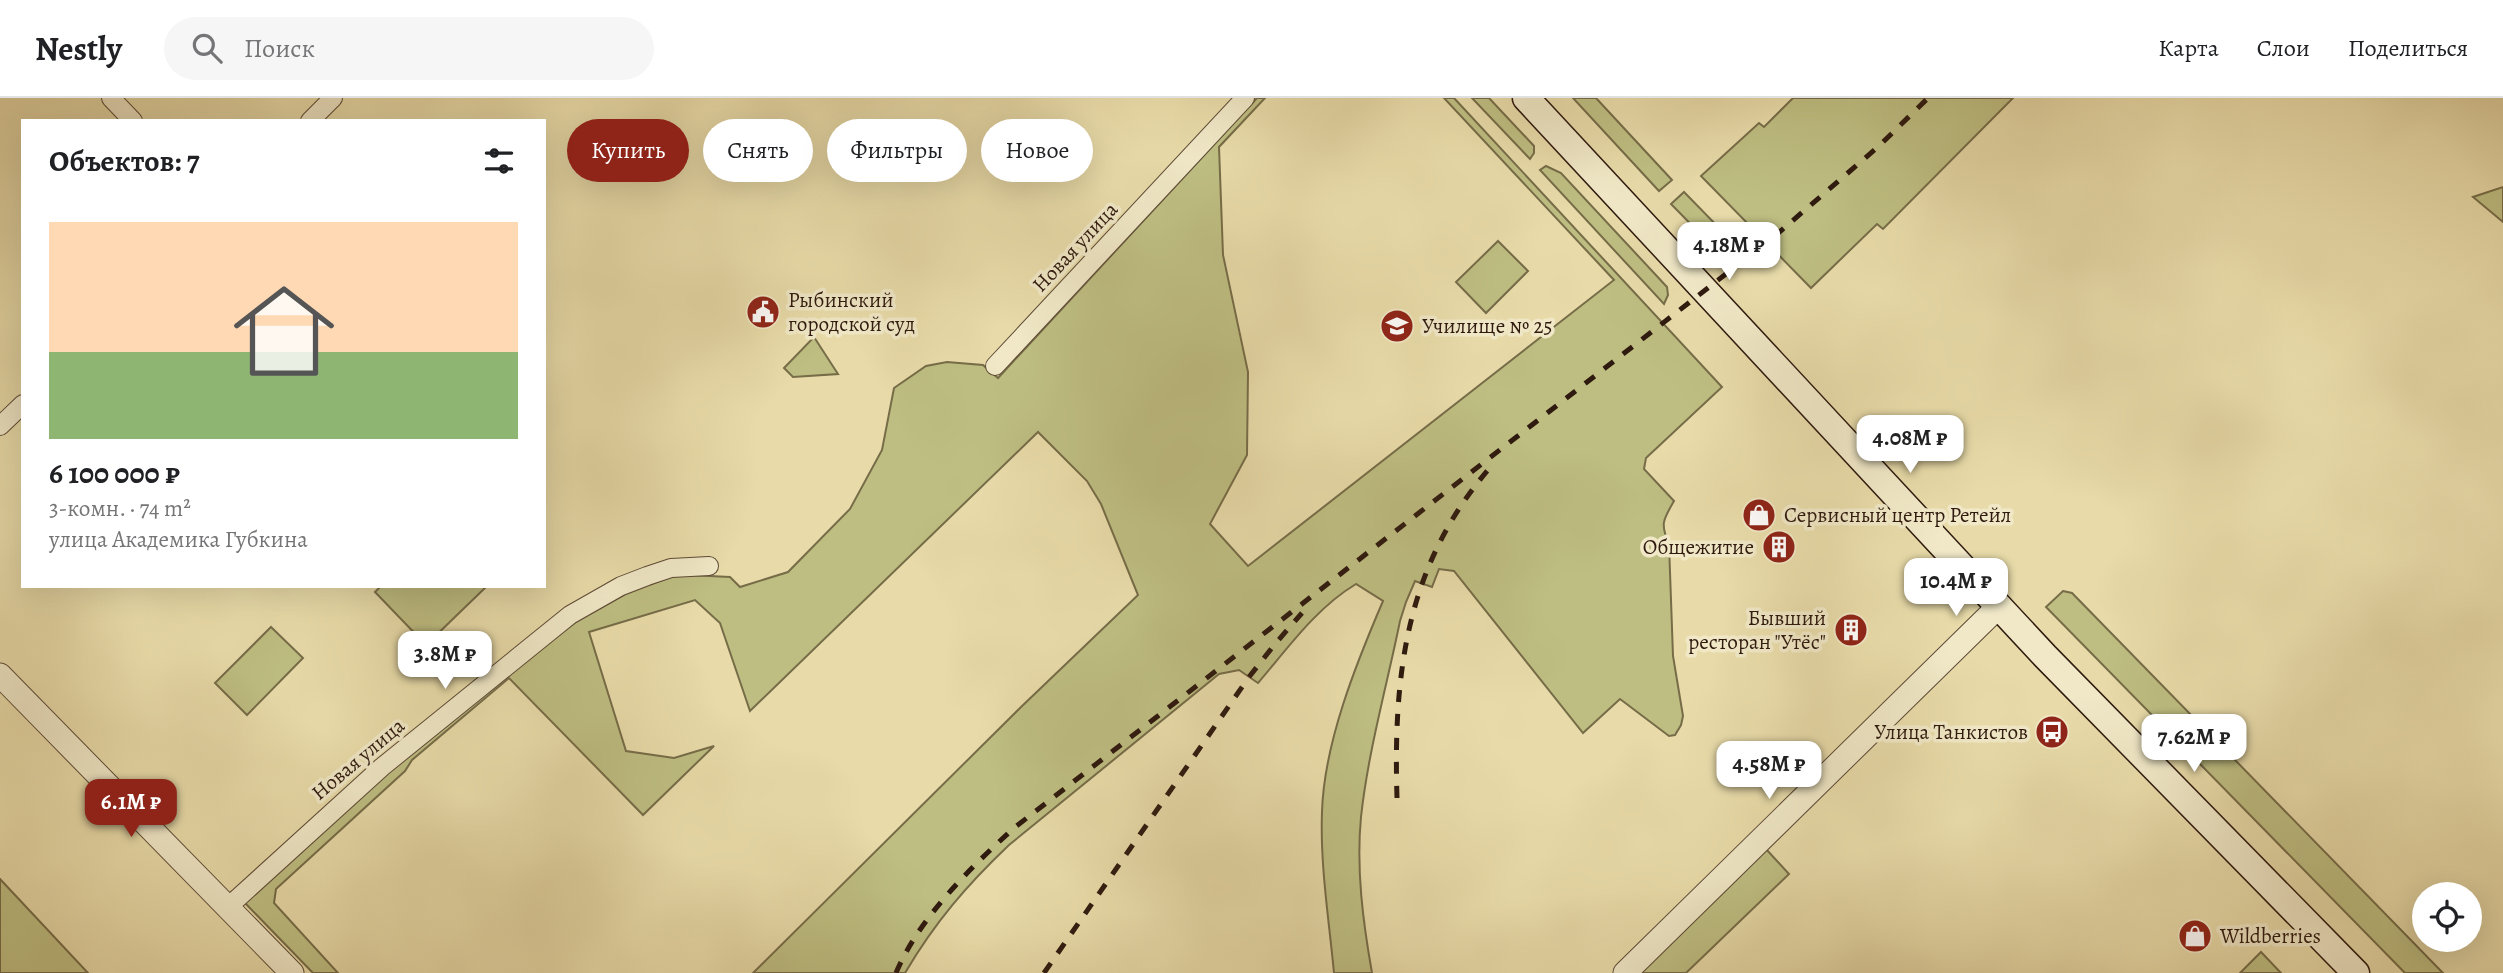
<!DOCTYPE html>
<html lang="ru">
<head>
<meta charset="utf-8">
<style>
  :root { --surface:#fff; --page:#f6f6f6; --text:#202124; --muted:#757577; --line:#e0e0e0; --accent:#8f2418 }
  body { margin:0; font-family:Alegreya,serif; background:var(--page); color:var(--text); height:100vh; display:flex; flex-direction:column; font-size:26px; white-space:nowrap }
  * { box-sizing:border-box; margin:0 }
  p { font-size:23px; color:var(--muted) }
  .icon { flex:none; width:38px; height:38px; fill:none; stroke:currentColor; stroke-width:2; stroke-linecap:round; stroke-linejoin:round }
  .map { position:relative; flex:1; overflow:hidden }
  .side { position:absolute; left:21px; top:21px; width:525px; height:469px; display:flex; flex-direction:column; background:var(--surface); border-radius:0px; box-shadow:0 7px 28px #0002 }
  .side>* { flex:none }
  .guide { position:absolute; left:567px; top:21px; width:665px; height:63px; display:flex; gap:14px }
  .fabs { position:absolute; left:2412px; top:784px; display:grid; gap:14px }
  .fabs a { display:grid; place-items:center; width:70px; height:70px; border-radius:50%; background:var(--surface); box-shadow:0 7px 28px #0002; font-size:35px }
  .price { position:absolute; translate:-50% -60px; padding:0 16px; border-radius:14px; background:#fff; color:#222; font-size:23px; line-height:46px; filter:drop-shadow(0 2px 4px #0008) }
  .price::after { content:''; position:absolute; left:50%; top:42px; width:21px; height:16px; margin-left:-10px; background:inherit; clip-path:polygon(0 0,100% 0,50% 100%) }
  .price.on { background:var(--accent); color:#fff }
  ul { padding:0; list-style:none }
  li { display:grid; align-content:center; gap:14px; height:371px; padding:0 28px }
  li span { display:grid; place-items:center; height:217px; border-radius:0px; color:#555 }
  li>.icon { margin-inline-start:auto }
  span .icon { width:126px; height:126px; fill:#fffc; stroke-width:1 }
  li b { font-size:30px }
  h2 { display:flex; justify-content:space-between; align-items:center; height:84px; padding:0 28px; font-size:30px }
  .tag { padding:0 24px; border-radius:32px; background:var(--surface); box-shadow:0 7px 28px #0002; font-size:24px; line-height:63px }
  .tag.on { background:var(--accent); color:#fff }
  header { display:flex; align-items:center; gap:42px; box-sizing:border-box; height:98px; padding:0 35px; background:var(--surface); border-bottom:2px solid var(--line) }
  header strong { font-size:33px }
  nav { display:flex; gap:38px; margin-inline-start:auto; font-size:24px }
  .search { width:490px; height:63px; background:var(--page); display:flex; align-items:center; gap:18px; box-sizing:border-box; padding:0 24px; border-radius:38px; color:var(--muted); font-size:26px }
  .map>svg:first-child { display:block }
  .green { fill:#bebe82; stroke:#766c48; stroke-width:2 }
  .lines { fill:none; stroke-linecap:round; stroke-linejoin:round }
  .minor-casing { stroke:#5d4a36; stroke-width:20 }
  .tertiary-casing { stroke:#5d4a36; stroke-width:25 }
  .secondary-casing { stroke:#2f1a0f; stroke-width:29 }
  .minor { stroke:#f0e8c7; stroke-width:18 }
  .tertiary { stroke:#f0e8c7; stroke-width:23 }
  .secondary { stroke:#f0e8c7; stroke-width:26 }
  .rail { stroke:#2f1a0f; stroke-width:5; stroke-dasharray:12 12; stroke-linecap:butt }
  .labels { text-anchor:middle; dominant-baseline:central; stroke-width:7; stroke-linejoin:round; paint-order:stroke }
  .street-label { font-size:21px; fill:#2f1a0f; stroke:#f0e8c7 }
  .poi-label { font-size:21px; fill:#2f1a0f; stroke:#f0e8c7; text-anchor:start }
</style>
</head>
<body>
<header>
<strong>Nestly</strong>
<div class="search"><svg class="icon" aria-label="search" viewBox="0 0 24 24"><circle cx="10" cy="10" r="6"/><path d="M15 15l6 6"/></svg>Поиск</div>
<nav><a>Карта</a><a>Слои</a><a>Поделиться</a></nav>
</header>
<div class="map">
<svg width="2503" height="875" viewBox="0 0 2503 875">
  <rect width="100%" height="100%" fill="#e8dba9"/>
  <filter id="stains"><feTurbulence type="fractalNoise" baseFrequency=".00286" numOctaves="4"/><feColorMatrix values="0 0 0 0 .2 0 0 0 0 .09 0 0 0 0 .02 0 0 0 .5 -.17"/></filter>
  <radialGradient id="worn" r=".72"><stop offset=".6" stop-color="#630" stop-opacity="0"/><stop offset="1" stop-color="#630" stop-opacity=".3"/></radialGradient>
  <g class="green">
    <path d="M1257,0H1265L1219,49L1223,157L1248,274L1247,357L1210,426L1248,468L1614,182L1444,0H1454L1722,289L1646,360L1644,371L1674,403C1663,422 1660,426 1669,446L1673,558L1683,618L1681,627L1675,637L1669,638L1620,601L1583,635L1454,473L1439,471L1432,489L1415,483L1406,504L1400,523C1387,587 1368,654 1361,719C1356,771 1363,824 1372,875H1334C1329,822 1320,767 1322,714C1324,645 1356,566 1383,503L1356,486C1316,510 1288,550 1258,585L1239,572L1219,576L1009,747C967,787 935,824 905,875H753L1020,610L1138,497L1101,406L1087,383L1038,334L750,613L720,525L695,502L589,534L626,653L674,660L714,648L643,717L509,580L412,662L405,673L276,791L274,805L338,875H313L244,804L384,676L509,574L576,524L626,496L670,479L688,477L730,479L740,489L788,474L850,411L882,352L894,290L926,268L947,264L983,267L998,280Z"/>
    <path d="M1472,0H1489L1534,48V55L1530,61Z"/>
    <path d="M1573,0H1596L1672,82L1659,93Z"/>
    <path d="M1793,0H2013L1883,131L1877,126L1811,190L1701,78L1759,25L1764,29Z"/>
    <path d="M1546,68L1561,75L1667,189L1668,197L1664,206L1540,72Z"/>
    <path d="M2503,89V124L2473,99Z"/>
    <path d="M1684,94L1731,142L1716,152L1671,106Z"/>
    <path d="M1498,143L1528,173L1486,215L1456,184Z"/>
    <path d="M814,239L838,276L793,279L784,270Z"/>
    <path d="M381,488H487L426,547L375,494Z"/>
    <path d="M2063,493L2072,495L2443,875H2405L2046,509Z"/>
    <path d="M271,529L303,560L247,617L215,585Z"/>
    <path d="M1766,751L1789,776L1686,875H1641Z"/>
    <path d="M0,780V781L88,875H0Z"/>
    <path d="M2261,854L2281,875H2240Z"/>
  </g>
  <g class="lines">
    <defs>
      <g id="minor">
        <path d="M111,0L133,23"/>
        <path d="M310,23L333,0"/>
        <path d="M995,268L1245,0"/>
        <path d="M0,328L23,306"/>
        <path d="M228,809L382,669L570,517L621,488L647,478L671,470L709,468"/>
      </g>
      <g id="tertiary">
        <path d="M0,577L292,875"/>
        <path d="M1625,875L1999,508"/>
      </g>
      <path id="secondary" d="M1526,0L2045,558L2356,875"/>
    </defs>
    <use href="#minor" class="minor-casing"/>
    <use href="#tertiary" class="tertiary-casing"/>
    <use href="#secondary" class="secondary-casing"/>
    <use href="#minor" class="minor"/>
    <use href="#tertiary" class="tertiary"/>
    <use href="#secondary" class="secondary"/>
    <g class="rail">
      <path d="M1397,700C1393,573 1407,462 1495,364"/>
      <path d="M896,875C919,820 970,770 1014,730L1776,137L1879,48L1928,0"/>
      <path d="M1044,875L1249,579L1275,546L1302,515"/>
    </g>
  </g>
  <defs>
    <symbol id="civic-disc" viewBox="-11 -11 22 22"><circle r="9.5" fill="#8f2418" stroke="#f0e8c7"/><path d="M-.6-6.5H3V-4.5H.6V-3L4-1V1h2V6H-6V1h2V-1L-.6-3ZM-1.2 2.5V6h2.4V2.5Z" fill="#fff"/></symbol>
    <symbol id="university-disc" viewBox="-11 -11 22 22"><circle r="9.5" fill="#8f2418" stroke="#f0e8c7"/><path d="M0-5L7-2L0 1L-7-2ZM-4 1L0 2.5L4 1V4Q0 6-4 4Z" fill="#fff"/></symbol>
    <symbol id="shop-disc" viewBox="-11 -11 22 22"><circle r="9.5" fill="#8f2418" stroke="#f0e8c7"/><path d="M-5-2.5h2.3a2.7 3.5 0 0 1 5.4 0H5L5.5 6h-11ZM-1.5-2.5h3a1.5 2.3 0 0 0-3 0Z" fill="#fff"/></symbol>
    <symbol id="building-disc" viewBox="-11 -11 22 22"><circle r="9.5" fill="#8f2418" stroke="#f0e8c7"/><path d="M-4-6H4V6H1V3H-1V6H-4ZM-2.5-4.3h1.7v1.8h-1.7ZM.8-4.3h1.7v1.8H.8ZM-2.5-1h1.7V.8h-1.7ZM.8-1h1.7V.8H.8Z" fill="#fff"/></symbol>
    <symbol id="bus-disc" viewBox="-11 -11 22 22"><circle r="9.5" fill="#8f2418" stroke="#f0e8c7"/><path d="M-5-6H5V4H4V6H2V4H-2V6H-4V4H-5ZM-3.5-4V0h7V-4ZM-3.5 1.2v1.5H-2V1.2ZM2 1.2v1.5H3.5V1.2Z" fill="#fff"/></symbol>
  </defs>
  <g fill-rule="evenodd">
    <use href="#civic-disc" x="744" y="195" width="38" height="38"/>
    <use href="#university-disc" x="1378" y="209" width="38" height="38"/>
    <use href="#shop-disc" x="1740" y="398" width="38" height="38"/>
    <use href="#building-disc" x="1760" y="430" width="38" height="38"/>
    <use href="#building-disc" x="1832" y="513" width="38" height="38"/>
    <use href="#bus-disc" x="2033" y="615" width="38" height="38"/>
    <use href="#shop-disc" x="2176" y="819" width="38" height="38"/>
  </g>
  <g class="labels">
    <g class="street-label">
      <text transform="translate(1075 149) rotate(-47)">Новая улица</text>
      <text transform="translate(358 661) rotate(-40)">Новая улица</text>
    </g>
    <g class="poi-label">
      <text x="788" y="202">Рыбинский<tspan x="788" dy="24">городской суд</tspan></text>
      <text x="1422" y="228">Училище № 25</text>
      <text x="1784" y="417">Сервисный центр Ретейл</text>
      <text x="1754" y="449" text-anchor="end">Общежитие</text>
      <text x="1826" y="520" text-anchor="end">Бывший<tspan x="1826" dy="24">ресторан "Утёс"</tspan></text>
      <text x="2028" y="634" text-anchor="end">Улица Танкистов</text>
      <text x="2220" y="838">Wildberries</text>
    </g>
  </g>
  <rect width="100%" height="100%" filter="url(#stains)"/>
  <rect width="100%" height="100%" fill="url(#worn)"/>
</svg>
<div class="fabs">
<a><svg class="icon" aria-label="locate" viewBox="0 0 24 24"><circle cx="12" cy="12" r="6"/><path d="M12 2v4M12 18v4M2 12h4M18 12h4"/></svg></a>
</div>
<b class="price" style="left:1729px;top:184px">4.18M ₽</b>
<b class="price" style="left:1910px;top:377px">4.08M ₽</b>
<b class="price" style="left:1956px;top:520px">10.4M ₽</b>
<b class="price" style="left:445px;top:593px">3.8M ₽</b>
<b class="price" style="left:2194px;top:676px">7.62M ₽</b>
<b class="price" style="left:1769px;top:703px">4.58M ₽</b>
<b class="price on" style="left:131px;top:741px">6.1M ₽</b>
<div class="guide">
<a class="tag on">Купить</a>
<a class="tag">Снять</a>
<a class="tag">Фильтры</a>
<a class="tag">Новое</a>
</div>
<section class="side">
<h2>Объектов: 7<svg class="icon" aria-label="filters" viewBox="0 0 24 24"><path d="M4 7h16M4 17h16"/><circle cx="9" cy="7" r="2"/><circle cx="15" cy="17" r="2"/></svg></h2>
<ul>
<li><span style="background:linear-gradient(#ffd9b3 60%,#8fb573 0)"><svg class="icon" aria-label="home" viewBox="0 0 24 24"><path d="M3 11l9-7 9 7M6 9v11h12V9"/></svg></span><div><b>6 100 000 ₽</b><p>3-комн. · 74 m²</p><p>улица Академика Губкина</p></div></li>
</ul>
</section>
</div>
</body>
</html>
